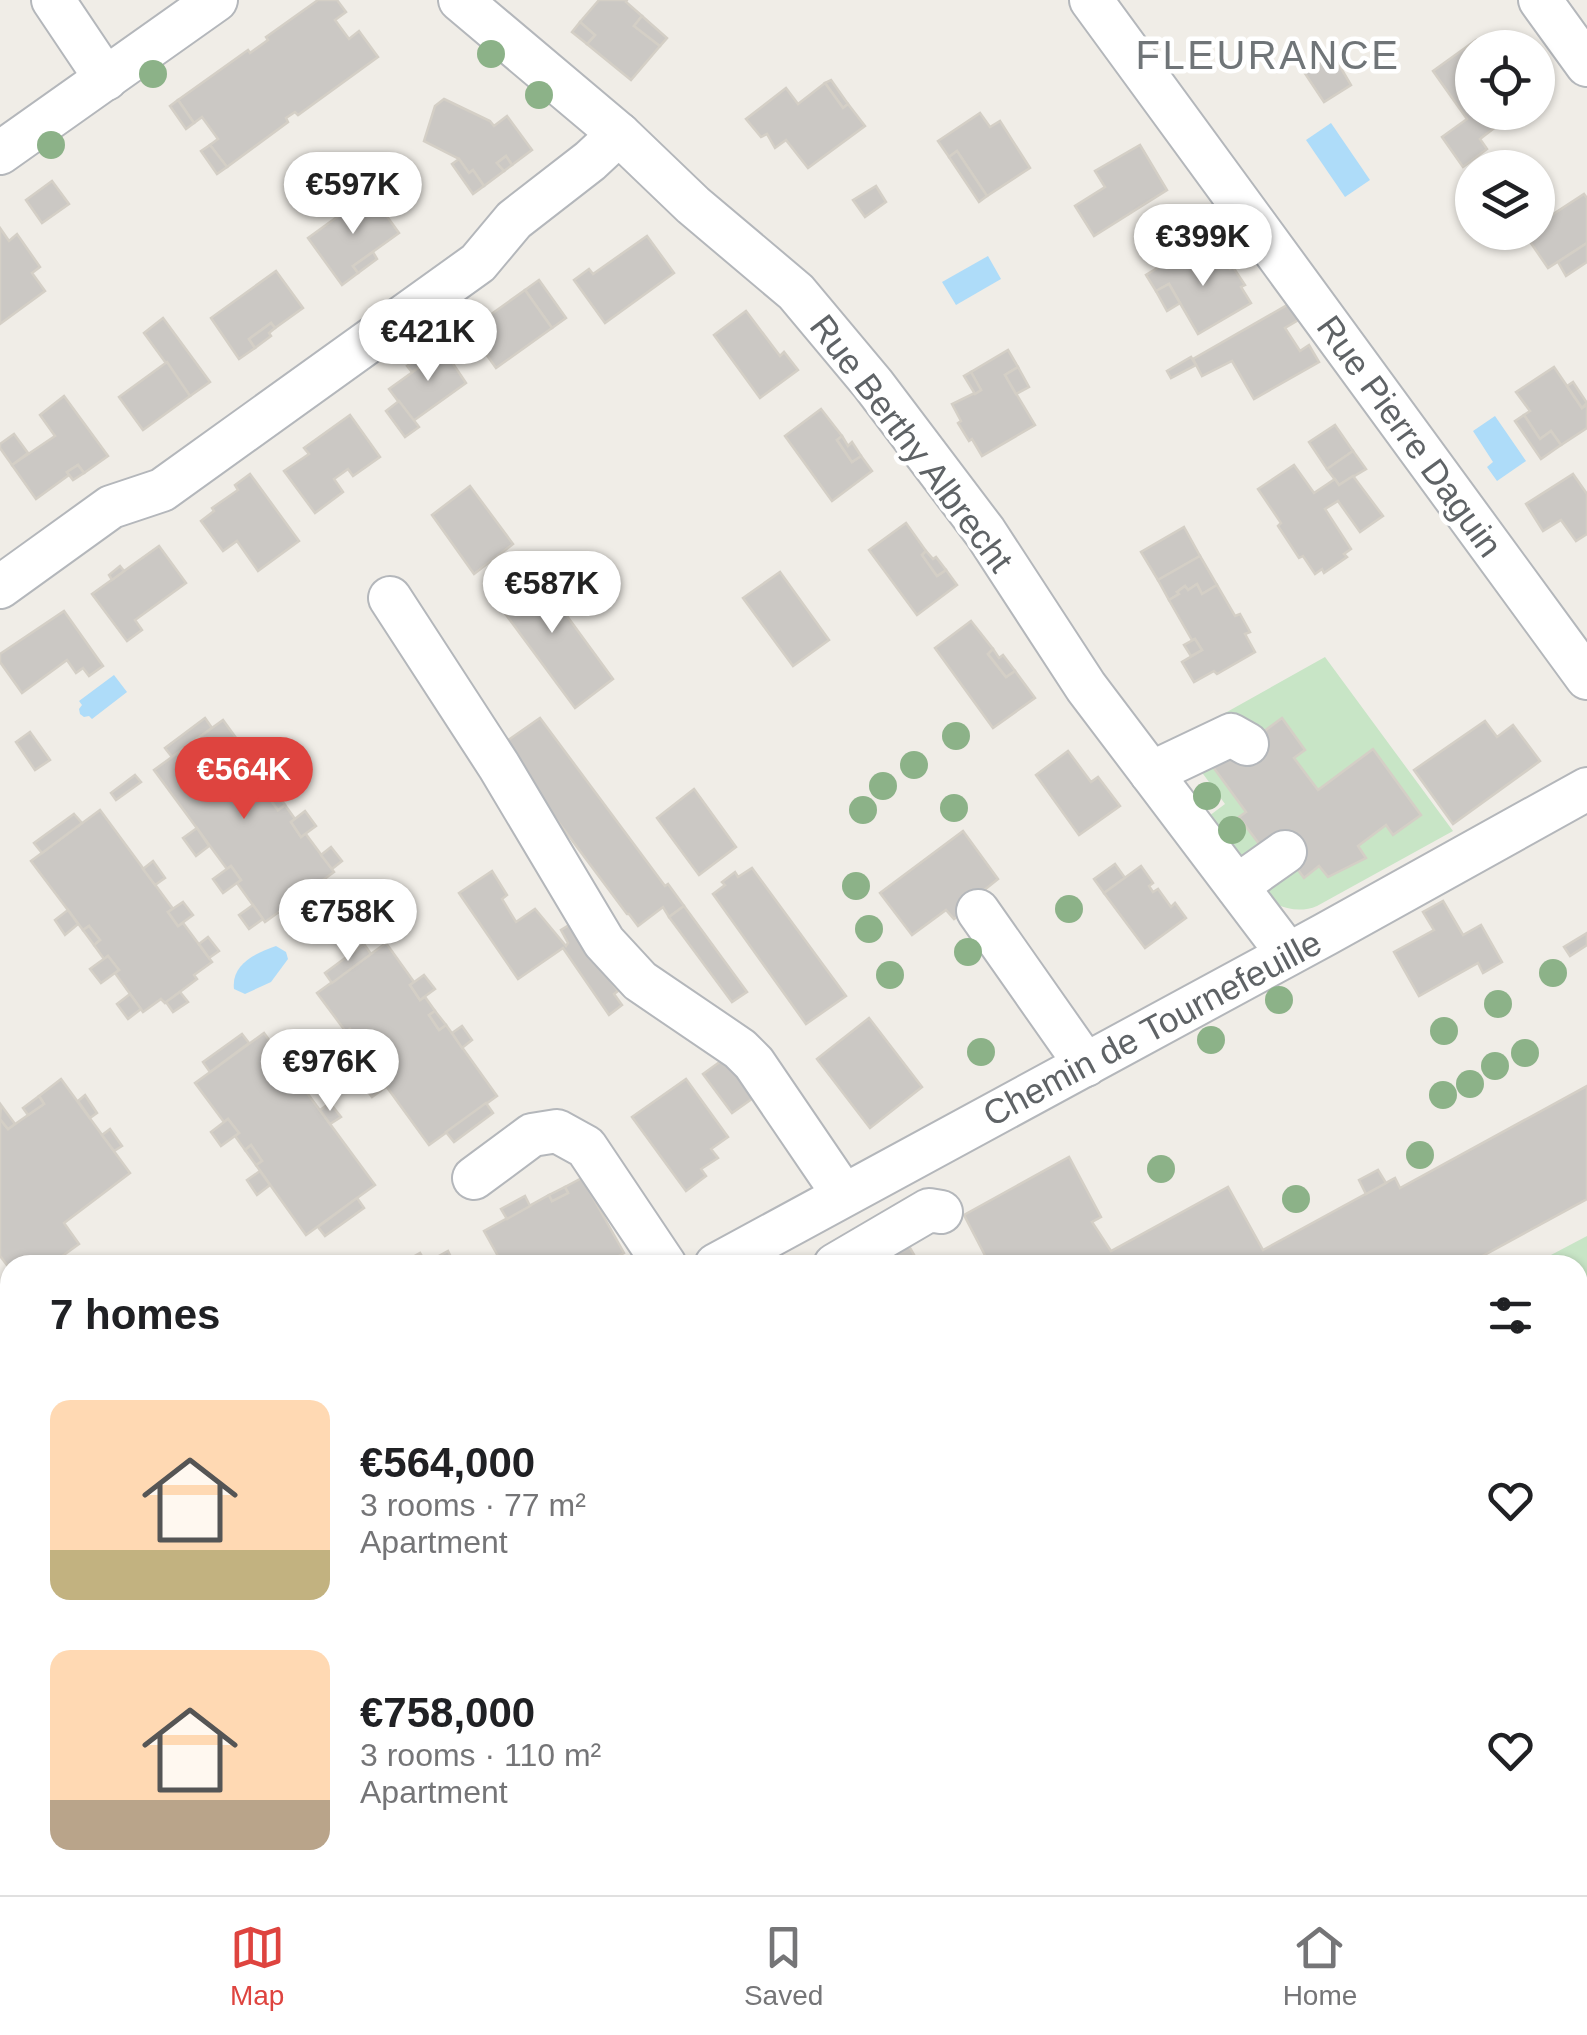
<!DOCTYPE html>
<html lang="en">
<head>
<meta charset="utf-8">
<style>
  :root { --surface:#fff; --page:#f6f6f6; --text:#202124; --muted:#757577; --line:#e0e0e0; --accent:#de443f }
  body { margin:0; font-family:Helvetica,sans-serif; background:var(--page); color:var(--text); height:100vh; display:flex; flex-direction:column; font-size:38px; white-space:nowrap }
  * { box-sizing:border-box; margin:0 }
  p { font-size:32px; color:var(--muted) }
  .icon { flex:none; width:55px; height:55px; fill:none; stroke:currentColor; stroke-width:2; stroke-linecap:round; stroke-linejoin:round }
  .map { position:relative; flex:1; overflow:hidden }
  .sheet { position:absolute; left:0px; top:1255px; width:1588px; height:640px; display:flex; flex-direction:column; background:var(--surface); border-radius:30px 30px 0 0; box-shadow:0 2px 8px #0004 }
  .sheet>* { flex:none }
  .buttons { position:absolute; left:1455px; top:30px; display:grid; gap:20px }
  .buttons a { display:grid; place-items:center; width:100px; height:100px; border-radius:50%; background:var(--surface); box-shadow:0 2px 8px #0004; font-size:50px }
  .price { position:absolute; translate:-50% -85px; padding:0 22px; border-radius:35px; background:#fff; color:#222; font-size:32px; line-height:65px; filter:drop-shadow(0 2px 5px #0008) }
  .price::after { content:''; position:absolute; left:50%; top:60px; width:30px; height:22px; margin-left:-15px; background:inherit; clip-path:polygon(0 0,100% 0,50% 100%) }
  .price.active { background:var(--accent); color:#fff }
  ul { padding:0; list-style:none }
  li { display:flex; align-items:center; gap:30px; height:250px; padding:0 50px }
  li span { display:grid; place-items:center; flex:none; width:280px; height:200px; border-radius:20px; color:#555 }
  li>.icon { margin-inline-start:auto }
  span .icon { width:120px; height:120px; fill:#fffc; stroke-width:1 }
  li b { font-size:42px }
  h2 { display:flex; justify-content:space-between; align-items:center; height:120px; padding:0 50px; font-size:42px }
  .menu { display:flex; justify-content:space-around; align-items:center; height:140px; border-top:2px solid var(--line); background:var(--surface); font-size:28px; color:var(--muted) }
  .menu a { display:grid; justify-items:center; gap:5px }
  .menu .active { color:var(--accent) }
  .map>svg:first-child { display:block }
  .green { fill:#c8e5c6 }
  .water { fill:#aedcf9 }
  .building { fill:#cbc8c4; stroke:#d4cfc6; stroke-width:2.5 }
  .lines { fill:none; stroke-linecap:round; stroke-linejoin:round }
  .minor-casing { stroke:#b4b7bb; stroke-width:46 }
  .minor { stroke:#fff; stroke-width:42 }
  .tree { fill:#8cb288 }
  .labels { text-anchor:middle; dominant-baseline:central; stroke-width:9; stroke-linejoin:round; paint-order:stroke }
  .street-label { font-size:35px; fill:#5f6366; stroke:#fff }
  .quarter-label { font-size:40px; letter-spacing:2.5px; fill:#707578; stroke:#fff }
</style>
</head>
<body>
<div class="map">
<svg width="1587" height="1895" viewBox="0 0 1587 1895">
  <rect width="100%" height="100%" fill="#f0ede7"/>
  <g class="green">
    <path d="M1325,657L1453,831L1317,906C1303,912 1289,910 1275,904L1209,816L1225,804L1198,767L1159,750Z"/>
    <path d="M1587,1236V1355L1578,1361V1265H1532Z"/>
    <path d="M1587,1464V1547L1578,1542V1469Z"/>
    <path d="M1578,1678L1587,1682V1895H1231L1212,1885H1578Z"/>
    <path d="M545,1885H1036L1037,1895H551Z"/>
  </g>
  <g class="water">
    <path d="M1331,123L1370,180L1345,197L1306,140Z"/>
    <path d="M988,256L1001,279L956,305L942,282Z"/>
    <path d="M1495,416L1526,461L1497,481L1487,467L1493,462L1473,431Z"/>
    <path d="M114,675L127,692L92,719L89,716L84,717L80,714L79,709L82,705L79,701Z"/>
    <path d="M276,946L286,952L288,959L271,982L245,994L234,989C231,964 256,953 276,946Z"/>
    <path d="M1578,1549L1587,1553V1678L1578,1676Z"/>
    <path d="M1114,1885H1205L1207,1895H1117Z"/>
  </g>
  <g class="building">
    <path d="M318,0H337L346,12L335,20L349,39L359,31L378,57L298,115L295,112L286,118L288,122L227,167L210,145L218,139L202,117L194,123L178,100L248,50L250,53L268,40L266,37Z"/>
    <path d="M599,0H627L626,2L642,16L634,26L660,46L631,80L587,44L595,35L580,22Z"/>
    <path d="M642,16L667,38L660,46L634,26Z"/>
    <path d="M580,22L595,35L587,44L572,32Z"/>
    <path d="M1476,40L1481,48H1472V112H1515L1480,139L1487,149L1463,167L1442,137L1467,119L1433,71Z"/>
    <path d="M1329,48L1351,85L1324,102L1300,66Z"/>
    <path d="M831,80L848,104L843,108L825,83Z"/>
    <path d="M825,83L843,108L848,104L865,126L808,168L786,140L775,148L767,134L761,137L746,119L786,88L798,104Z"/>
    <path d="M444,99L490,121L494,126L507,116L532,150L512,165L506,156L497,163L504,171L484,186L473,170L469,173L459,159L424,141L435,106Z"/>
    <path d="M178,100L194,123L186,129L170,106Z"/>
    <path d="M980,113L990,127L1000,121L1030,168L987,196L957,151L949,157L938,141Z"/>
    <path d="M210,145L227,167L217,174L201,151Z"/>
    <path d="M1140,145L1167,190L1094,236L1075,206L1105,187L1095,171Z"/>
    <path d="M957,151L987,196L979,202L949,157Z"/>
    <path d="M506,156L512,165L504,171L497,163Z"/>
    <path d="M459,159L469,173L473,170L484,186L473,194L452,164Z"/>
    <path d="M52,181L69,204L42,223L26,200Z"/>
    <path d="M876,186L886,202L865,217L853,200Z"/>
    <path d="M370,193L399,233L353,266L358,273L342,285L308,238Z"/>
    <path d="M1584,194L1587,198V243L1548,268L1524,233L1538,232V224Z"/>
    <path d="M0,228L9,241L17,234L40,267L32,273L45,291L0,324Z"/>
    <path d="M647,236L674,273L605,323L574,280L589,269L593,274Z"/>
    <path d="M1587,243V262L1566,276L1558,262Z"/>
    <path d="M1190,249L1200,267L1193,270L1183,252Z"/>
    <path d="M373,252L377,259L358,273L353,266Z"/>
    <path d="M1183,252L1193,270L1220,253L1230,269L1233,267L1245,285L1241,287L1251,303L1198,334L1169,284L1156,291L1146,275Z"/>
    <path d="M276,271L303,308L275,328L271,323L249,339L255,348L239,359L211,318Z"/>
    <path d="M539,280L566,318L552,328L525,290Z"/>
    <path d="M1169,284L1180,303L1167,311L1156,291Z"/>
    <path d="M525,290L552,328L496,368L469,330Z"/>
    <path d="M1296,300L1307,315L1285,328L1300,351L1309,345L1319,362L1254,399L1232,361L1202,376L1193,359Z"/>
    <path d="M746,311L780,356L784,352L798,370L760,398L714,335Z"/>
    <path d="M163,318L210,382L190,396L144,333Z"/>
    <path d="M271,323L275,328L269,333L271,336L255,348L249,339Z"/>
    <path d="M439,343L466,383L413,421L389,389L428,361L423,354Z"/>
    <path d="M1008,350L1018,367L1005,375L1035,425L982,456L972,439L969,441L958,423L961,421L952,404L981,390L971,372Z"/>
    <path d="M423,354L428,361L412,372L407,366Z"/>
    <path d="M1191,357L1196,365L1171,378L1167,371Z"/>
    <path d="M167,362L190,396L143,430L119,397Z"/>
    <path d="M1018,367L1029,387L1016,394L1005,375Z"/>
    <path d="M1554,367L1582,408L1587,405V428L1561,445L1551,431L1540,439L1524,415L1530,411L1516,392Z"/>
    <path d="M971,372L981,390L975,394L964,376Z"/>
    <path d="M1573,382L1587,403L1582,408L1567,386Z"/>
    <path d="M64,396L108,456L84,473L78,465L67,472L69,475L36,499L12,465L55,436L40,415Z"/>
    <path d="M399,401L419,427L405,437L386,411Z"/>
    <path d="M821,409L842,436L837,440L852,462L861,456L872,471L832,501L785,436Z"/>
    <path d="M350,415L380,457L353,476L348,469L334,479L343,492L315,513L284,471L309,454L304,448Z"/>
    <path d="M1524,415L1540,439L1551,431L1561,445L1541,459L1515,421Z"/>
    <path d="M1335,425L1353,451L1327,469L1309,442Z"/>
    <path d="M14,434L28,453L12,465L0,448V444Z"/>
    <path d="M842,436L848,446L852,442L861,456L852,462L837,440Z"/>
    <path d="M1353,451L1366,469L1339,485L1327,469Z"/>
    <path d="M78,465L84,473L73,480L67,472Z"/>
    <path d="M1294,465L1314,493L1335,479L1339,485L1353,476L1383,516L1360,532L1338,501L1325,509L1351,549L1344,554L1347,557L1324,573L1322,569L1315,574L1303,556L1299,558L1278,526L1281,523L1258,489Z"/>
    <path d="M250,474L299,541L258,571L237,541L223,551L201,521L214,511L212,508L238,490L235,485Z"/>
    <path d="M1573,474L1587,494V534L1576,541L1561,520L1543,531L1526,504Z"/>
    <path d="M470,486L513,544L474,574L432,515Z"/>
    <path d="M906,523L926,551L922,555L937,576L946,570L957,585L917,615L869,550Z"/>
    <path d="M1184,527L1200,556L1158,580L1141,552Z"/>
    <path d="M159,546L186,583L135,620L142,630L127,641L92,594Z"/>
    <path d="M926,551L933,559L936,557L946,570L937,576L922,555Z"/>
    <path d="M1200,556L1217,585L1202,594L1197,584L1188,590L1185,586L1177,592L1179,594L1169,600L1158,580Z"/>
    <path d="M529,564L613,679L575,708L490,593Z"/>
    <path d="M120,566L124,571L112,580L109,575Z"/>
    <path d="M780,572L829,640L793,666L743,598Z"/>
    <path d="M1197,584L1202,594L1217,585L1235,616L1240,614L1250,632L1245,634L1255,652L1217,674L1214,671L1194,682L1182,662L1202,650L1195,639L1192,640L1169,600L1179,594L1177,592L1185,586L1188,590Z"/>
    <path d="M64,611L103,666L89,676L83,668L76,673L67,660L22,693L0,662V654Z"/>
    <path d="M971,621L993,649L988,654L1006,677L1015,671L1035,698L993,728L935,648Z"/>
    <path d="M1195,639L1202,650L1191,656L1184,645Z"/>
    <path d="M993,649L999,658L1003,655L1015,671L1006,677L988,654Z"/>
    <path d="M205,718L212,728L172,757L165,748Z"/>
    <path d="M540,718L665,886L668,884L684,906L669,917L663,907L638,926L629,914H627L501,745Z"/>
    <path d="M1282,718L1305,750L1294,758L1318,790L1373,749L1421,815L1393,835L1386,825L1358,846L1366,858L1328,877L1319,866L1304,878L1281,847L1268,856L1239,817L1246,812L1208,760L1236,752Z"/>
    <path d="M223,720L274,790L267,795L278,810L285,805L295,819L291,822L301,837L305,833L334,872L315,886L319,890L286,913L283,909L265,922L237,883L241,880L231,866L227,869L154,770Z"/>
    <path d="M1485,721L1497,737L1513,725L1540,761L1453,824L1414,770Z"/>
    <path d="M30,732L50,760L35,770L16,742Z"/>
    <path d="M1068,751L1091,782L1098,777L1120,806L1079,835L1036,775Z"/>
    <path d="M269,762L280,776L269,784L259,769Z"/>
    <path d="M135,775L141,782L116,800L111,793Z"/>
    <path d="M694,789L736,847L699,875L657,818Z"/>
    <path d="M274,790L285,805L278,810L267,795Z"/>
    <path d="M100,810L173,909L168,912L178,926L183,923L212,962L194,975L197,979L165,1003L161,999L143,1012L115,973L119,970L108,956L104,959L94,945L100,940L89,926L83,930L31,861Z"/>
    <path d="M305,811L316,826L301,837L291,822Z"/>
    <path d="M74,814L82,823L42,853L34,843Z"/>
    <path d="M197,828L209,846L196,856L183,838Z"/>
    <path d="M963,831L998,879L983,891L986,895L954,919L946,910L912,935L880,893Z"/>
    <path d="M331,847L342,861L332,869L321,855Z"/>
    <path d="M153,861L165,878L155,885L143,869Z"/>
    <path d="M1115,864L1125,878L1104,893L1094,879Z"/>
    <path d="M231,866L241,880L223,893L213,879Z"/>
    <path d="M1141,866L1153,883L1149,886L1153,892L1158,889L1171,907L1175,903L1186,918L1145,948L1104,893Z"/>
    <path d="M752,868L846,996L806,1024L713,894L725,885L722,882L735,872L738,877Z"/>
    <path d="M492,871L507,895L502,899L516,922L535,909L566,946L568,943L561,930L574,922L589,951L618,991L614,994L622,1005L609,1015L563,948L518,979L459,893Z"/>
    <path d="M319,890L326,900L310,911L303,901Z"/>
    <path d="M1443,901L1463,935L1481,925L1502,962L1483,973L1478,963L1419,996L1394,952L1434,930L1423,912Z"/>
    <path d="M183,902L193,915L178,926L168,912Z"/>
    <path d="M253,905L263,919L249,929L239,915Z"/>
    <path d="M684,906L747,992L732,1002L669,917Z"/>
    <path d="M68,910L78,924L65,935L55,920Z"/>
    <path d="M89,926L100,940L94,945L83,930Z"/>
    <path d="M1587,933V945L1570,956L1564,947Z"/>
    <path d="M208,937L219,951L209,958L199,944Z"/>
    <path d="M386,943L414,982L410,985L420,1000L425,997L435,1011L429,1015L439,1030L446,1025L497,1096L429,1145L357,1046L361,1043L350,1029L346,1032L317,993Z"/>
    <path d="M364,944L371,954L332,983L325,973Z"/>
    <path d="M108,956L119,970L101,983L90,969Z"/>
    <path d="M424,975L435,989L420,1000L410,985Z"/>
    <path d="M180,992L188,1002L173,1012L166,1002Z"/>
    <path d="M130,994L141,1009L128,1019L117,1004Z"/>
    <path d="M435,1011L446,1025L439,1030L429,1015Z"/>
    <path d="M869,1018L922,1087L870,1128L817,1059Z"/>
    <path d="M462,1026L472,1040L462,1048L452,1033Z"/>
    <path d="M350,1029L361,1043L343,1056L333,1042Z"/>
    <path d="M264,1033L292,1071L288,1075L298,1090L302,1086L375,1185L306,1235L256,1165L262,1161L251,1145L245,1150L235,1136L239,1133L228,1119L224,1122L195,1083Z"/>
    <path d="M242,1034L249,1043L210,1072L203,1062Z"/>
    <path d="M728,1056L756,1096L732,1113L703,1074Z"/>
    <path d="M302,1065L313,1079L298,1090L288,1075Z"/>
    <path d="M374,1071L386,1087L372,1097L360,1081Z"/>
    <path d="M61,1079L130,1173L64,1223L79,1244L50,1265H10V1269L0,1256V1119L8,1129L44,1104L39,1096Z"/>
    <path d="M686,1079L728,1137L711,1149L718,1158L701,1169L706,1176L686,1191L632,1117Z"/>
    <path d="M1587,1086V1199L1466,1265H990L964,1215L1069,1157L1101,1217L1092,1222L1111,1251L1228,1187L1263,1250L1395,1178L1400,1188Z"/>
    <path d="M85,1095L97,1113L90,1118L78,1101Z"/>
    <path d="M39,1096L44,1104L28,1115L23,1108Z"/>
    <path d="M330,1103L341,1117L330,1124L320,1110Z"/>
    <path d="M486,1103L493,1113L454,1142L446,1132Z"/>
    <path d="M1,1105L15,1124L8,1129L0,1119Z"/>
    <path d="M228,1119L239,1133L221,1146L211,1132Z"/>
    <path d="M110,1129L122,1146L114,1151L102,1135Z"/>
    <path d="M251,1145L262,1161L256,1165L245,1150Z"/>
    <path d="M1378,1170L1386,1183L1366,1194L1359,1180Z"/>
    <path d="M260,1171L270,1185L257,1195L247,1180Z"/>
    <path d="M582,1178L624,1253L602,1265H503L484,1231L549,1195L552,1201L568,1193L565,1187Z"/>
    <path d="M565,1187L568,1193L552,1201L549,1195Z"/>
    <path d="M525,1196L530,1206L507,1219L501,1209Z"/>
    <path d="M357,1198L364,1208L325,1236L318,1227Z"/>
    <path d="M903,1236L920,1265H857Z"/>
    <path d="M448,1251L455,1265H421L426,1263Z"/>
    <path d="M420,1253L426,1263L421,1265H399Z"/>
  </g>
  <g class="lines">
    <defs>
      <g id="minor">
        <path d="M53,0L106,79"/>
        <path d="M460,0L619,134L693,205L796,292L873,384L985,532L1086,687L1288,954"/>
        <path d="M1091,0L1587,678"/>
        <path d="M1540,0L1587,65"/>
        <path d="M0,153L216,0"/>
        <path d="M0,587L111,507L162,490L478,263L514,220L590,161L619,134"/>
        <path d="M390,598L499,766L604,942L640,981L740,1049L754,1063L843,1194"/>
        <path d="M1151,773L1231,735L1247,744"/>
        <path d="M1237,886L1285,852"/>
        <path d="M978,911L1086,1065"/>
        <path d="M474,1178L532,1135L557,1131L586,1147L665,1265"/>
        <path d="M716,1265L1326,934L1587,789"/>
        <path d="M835,1265L929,1210L941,1212"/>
        <path d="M0,1343L10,1357"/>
        <path d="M0,1423L10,1437"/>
        <path d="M0,1679L10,1677"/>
        <path d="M407,1885L414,1895"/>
        <path d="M463,1885L476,1895"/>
      </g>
    </defs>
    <use href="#minor" class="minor-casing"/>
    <use href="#minor" class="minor"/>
  </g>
  <g class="tree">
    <circle cx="491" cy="54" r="14"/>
    <circle cx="153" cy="74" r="14"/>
    <circle cx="539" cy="95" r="14"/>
    <circle cx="51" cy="145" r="14"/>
    <circle cx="956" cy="736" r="14"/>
    <circle cx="914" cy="765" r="14"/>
    <circle cx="883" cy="786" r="14"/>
    <circle cx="1207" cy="796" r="14"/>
    <circle cx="954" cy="808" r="14"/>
    <circle cx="863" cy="810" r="14"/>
    <circle cx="1232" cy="830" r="14"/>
    <circle cx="856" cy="886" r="14"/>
    <circle cx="1069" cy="909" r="14"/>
    <circle cx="869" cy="929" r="14"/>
    <circle cx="968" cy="952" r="14"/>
    <circle cx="1553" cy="973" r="14"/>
    <circle cx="890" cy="975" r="14"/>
    <circle cx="1279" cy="1000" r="14"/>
    <circle cx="1498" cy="1004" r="14"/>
    <circle cx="1444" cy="1031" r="14"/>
    <circle cx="1211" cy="1040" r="14"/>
    <circle cx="981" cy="1052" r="14"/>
    <circle cx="1525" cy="1053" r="14"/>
    <circle cx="1495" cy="1066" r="14"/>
    <circle cx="1470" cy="1084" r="14"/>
    <circle cx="1443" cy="1095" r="14"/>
    <circle cx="1420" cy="1155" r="14"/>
    <circle cx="1161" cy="1169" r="14"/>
    <circle cx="1296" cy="1199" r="14"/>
  </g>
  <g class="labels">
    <g class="street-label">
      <text transform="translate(1410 436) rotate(54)">Rue Pierre Daguin</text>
      <text transform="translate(912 443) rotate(53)">Rue Berthy Albrecht</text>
      <text transform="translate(1152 1028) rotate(-28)">Chemin de Tournefeuille</text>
    </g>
    <g class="quarter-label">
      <text x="1268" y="55">FLEURANCE</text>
    </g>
  </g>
</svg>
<div class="buttons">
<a><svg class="icon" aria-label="locate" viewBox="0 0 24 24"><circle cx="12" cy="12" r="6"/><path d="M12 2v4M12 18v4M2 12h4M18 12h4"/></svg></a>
<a><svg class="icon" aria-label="layers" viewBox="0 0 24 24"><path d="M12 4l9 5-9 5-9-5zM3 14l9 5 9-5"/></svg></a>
</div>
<b class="price" style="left:353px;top:237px">€597K</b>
<b class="price" style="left:1203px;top:289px">€399K</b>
<b class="price" style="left:428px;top:384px">€421K</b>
<b class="price" style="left:552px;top:636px">€587K</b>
<b class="price active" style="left:244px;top:822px">€564K</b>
<b class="price" style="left:348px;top:964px">€758K</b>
<b class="price" style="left:330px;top:1114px">€976K</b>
<section class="sheet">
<h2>7 homes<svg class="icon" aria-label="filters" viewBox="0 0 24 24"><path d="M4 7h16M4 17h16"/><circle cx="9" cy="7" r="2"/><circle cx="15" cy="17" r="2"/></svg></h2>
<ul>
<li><span style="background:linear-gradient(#ffd9b3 75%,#c2b280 0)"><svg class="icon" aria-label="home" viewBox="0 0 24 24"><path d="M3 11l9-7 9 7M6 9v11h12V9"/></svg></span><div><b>€564,000</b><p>3 rooms · 77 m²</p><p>Apartment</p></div><svg class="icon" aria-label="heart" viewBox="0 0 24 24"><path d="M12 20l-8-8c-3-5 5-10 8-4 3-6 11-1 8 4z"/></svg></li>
<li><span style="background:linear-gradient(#ffd9b3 75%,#b9a48a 0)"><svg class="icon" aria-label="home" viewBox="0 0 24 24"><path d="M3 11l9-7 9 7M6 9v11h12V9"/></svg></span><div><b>€758,000</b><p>3 rooms · 110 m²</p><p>Apartment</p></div><svg class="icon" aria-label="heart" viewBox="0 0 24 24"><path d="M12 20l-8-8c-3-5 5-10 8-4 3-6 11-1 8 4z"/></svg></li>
</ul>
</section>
</div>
<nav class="menu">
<a class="active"><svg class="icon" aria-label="map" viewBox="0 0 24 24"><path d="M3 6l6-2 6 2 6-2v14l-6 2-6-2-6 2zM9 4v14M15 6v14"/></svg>Map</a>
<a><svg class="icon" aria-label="saved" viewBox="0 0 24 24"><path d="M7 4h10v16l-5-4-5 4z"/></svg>Saved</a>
<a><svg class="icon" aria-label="home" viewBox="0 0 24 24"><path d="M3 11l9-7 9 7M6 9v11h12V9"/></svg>Home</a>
</nav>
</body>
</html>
